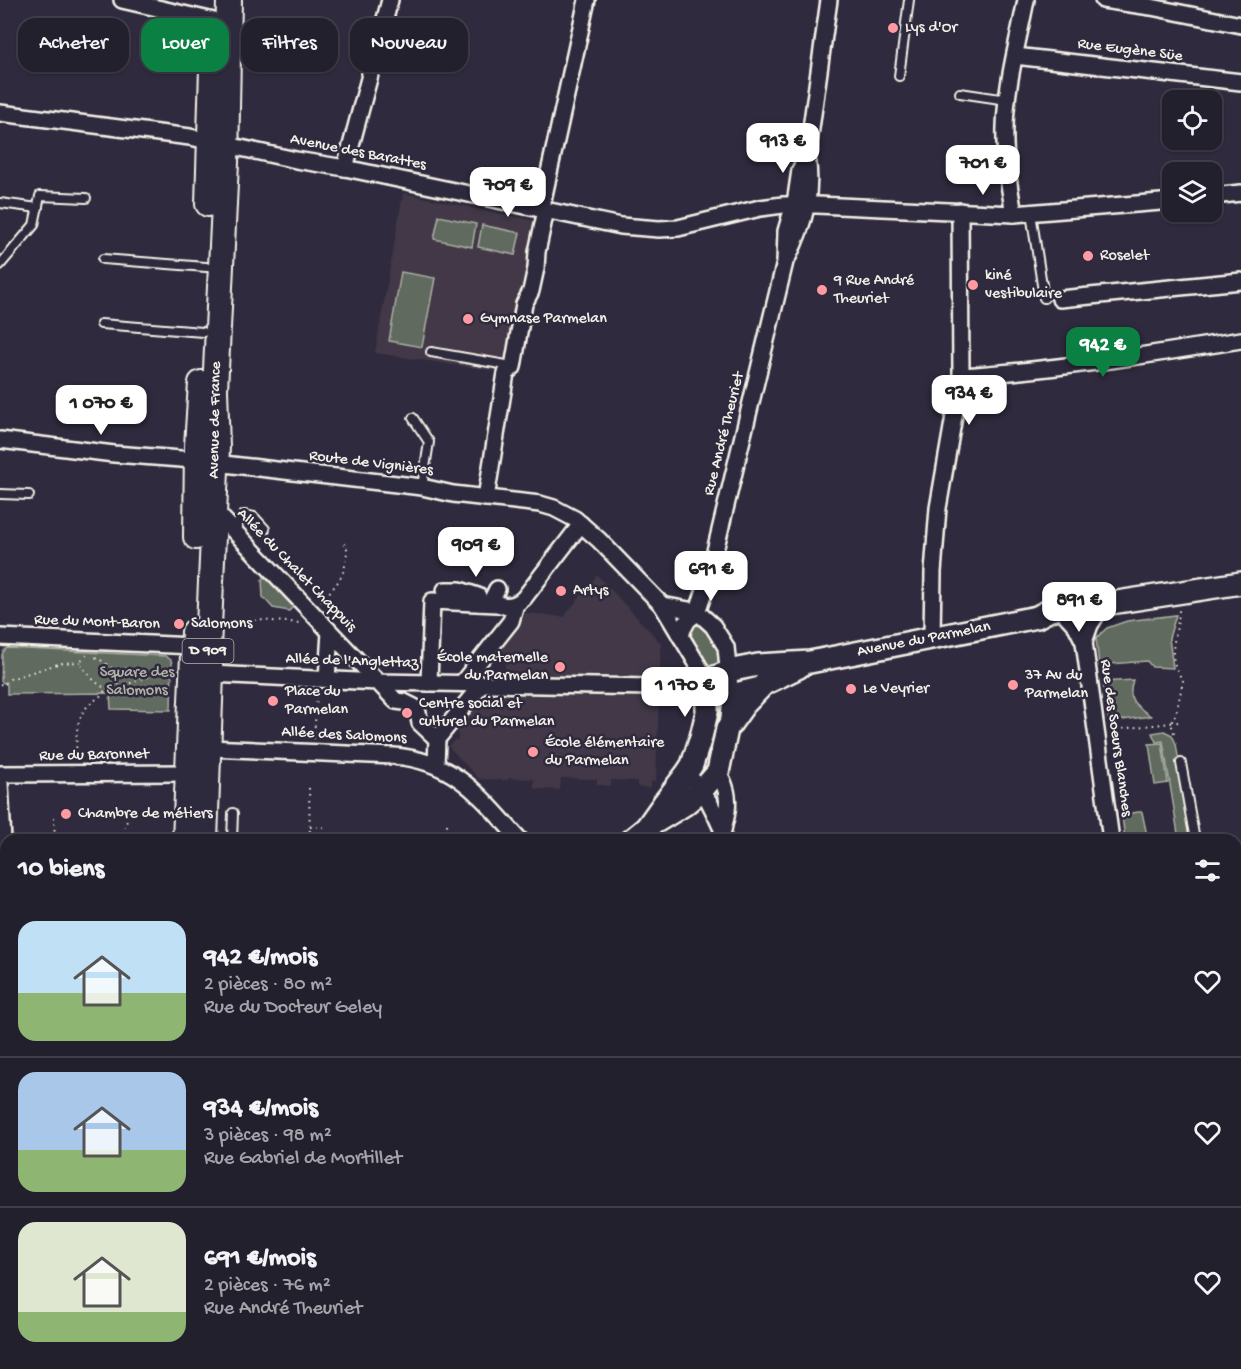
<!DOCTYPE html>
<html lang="fr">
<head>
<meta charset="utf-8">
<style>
  :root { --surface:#23202e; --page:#2f2d3a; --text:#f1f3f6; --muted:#a3a3aa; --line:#403e4a; --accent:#0b8043 }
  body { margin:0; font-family:"Gochi Hand",sans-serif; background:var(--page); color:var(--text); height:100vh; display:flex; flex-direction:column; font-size:22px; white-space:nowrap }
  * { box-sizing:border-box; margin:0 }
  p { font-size:20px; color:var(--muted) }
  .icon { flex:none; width:33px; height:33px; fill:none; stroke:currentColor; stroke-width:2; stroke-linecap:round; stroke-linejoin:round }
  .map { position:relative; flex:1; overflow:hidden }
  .sheet { position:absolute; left:0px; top:834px; width:1242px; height:536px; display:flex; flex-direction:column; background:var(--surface); border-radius:18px 18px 0 0; box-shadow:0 2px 4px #0004,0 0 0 2px var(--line) }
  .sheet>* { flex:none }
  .banner { position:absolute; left:18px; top:18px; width:600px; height:54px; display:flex; gap:12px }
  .buttons { position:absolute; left:1162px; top:90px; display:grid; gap:12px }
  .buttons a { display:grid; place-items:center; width:60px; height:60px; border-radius:12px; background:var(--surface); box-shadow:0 2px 4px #0004,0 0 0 2px var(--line); font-size:30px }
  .price { position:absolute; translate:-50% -51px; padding:0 14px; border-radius:12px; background:#fff; color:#222; font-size:20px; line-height:39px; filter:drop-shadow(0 2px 3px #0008) }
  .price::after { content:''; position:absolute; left:50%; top:36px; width:18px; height:14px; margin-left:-9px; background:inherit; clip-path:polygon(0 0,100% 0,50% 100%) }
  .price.on { background:var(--accent); color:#fff }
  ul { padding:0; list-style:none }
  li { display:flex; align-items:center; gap:18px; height:150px; padding:0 18px }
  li+li { border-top:2px solid var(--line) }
  li span { display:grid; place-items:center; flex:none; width:168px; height:120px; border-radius:18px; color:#555 }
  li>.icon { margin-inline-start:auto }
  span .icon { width:72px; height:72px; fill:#fffc; stroke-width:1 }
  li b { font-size:26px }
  h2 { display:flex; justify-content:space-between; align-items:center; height:72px; padding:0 18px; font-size:26px }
  .tag { padding:0 21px; border-radius:18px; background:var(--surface); box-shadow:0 2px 4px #0004,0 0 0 2px var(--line); font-size:21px; line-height:54px }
  .tag.on { background:var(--accent); color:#fff }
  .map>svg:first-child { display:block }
  .built { fill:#423946 }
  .green { fill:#616a5e; stroke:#aaaea3; stroke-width:1.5 }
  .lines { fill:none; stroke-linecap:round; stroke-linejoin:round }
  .lane-casing { stroke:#f4f1e8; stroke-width:12 }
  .street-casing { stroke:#f4f1e8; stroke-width:20 }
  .secondary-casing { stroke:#f4f1e8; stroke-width:26 }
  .primary-casing { stroke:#f4f1e8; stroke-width:28 }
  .path { stroke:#f4f1e8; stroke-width:2; stroke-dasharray:1.5 4.5; stroke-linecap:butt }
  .lane { stroke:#2f2a3d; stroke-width:8 }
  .street { stroke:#2f2a3d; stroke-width:15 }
  .secondary { stroke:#2f2a3d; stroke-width:21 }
  .primary { stroke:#2f2a3d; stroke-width:24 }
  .poi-dot { fill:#ff9aa2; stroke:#2f2a3d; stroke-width:2 }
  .labels { text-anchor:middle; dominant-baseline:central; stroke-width:5; stroke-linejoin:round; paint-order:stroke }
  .shield { fill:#2f2a3d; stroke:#b9b5b5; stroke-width:1.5 }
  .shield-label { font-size:15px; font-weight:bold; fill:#f4f1e8 }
  .poi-label { font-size:16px; fill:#f4f1e8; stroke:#2f2a3d; text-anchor:start }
  .street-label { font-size:16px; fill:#f4f1e8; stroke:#2f2a3d }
  .park-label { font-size:16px; fill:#b2b4aa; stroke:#2f2a3d }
</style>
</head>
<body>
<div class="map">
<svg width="1241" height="1369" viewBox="0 0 1241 1369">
  <rect width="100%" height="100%" fill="#2f2a3d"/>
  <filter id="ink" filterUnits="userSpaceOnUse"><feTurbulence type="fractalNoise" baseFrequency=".0167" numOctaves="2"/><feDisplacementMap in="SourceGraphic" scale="12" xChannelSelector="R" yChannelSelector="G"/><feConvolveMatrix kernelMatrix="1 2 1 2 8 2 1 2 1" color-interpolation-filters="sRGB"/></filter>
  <g filter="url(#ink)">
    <g class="built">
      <path d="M403,193L535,221L523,284L517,294L502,372L375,353Z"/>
      <path d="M597,575L661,643L656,781H651V788L637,787V781L611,780V786L597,785V779L561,778L560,790L534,789V779L508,778V780L479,779L448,746L455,740H458V730L451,729L484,688L505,673V655L500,648V645L526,613L564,617Z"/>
    </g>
    <g class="green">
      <path d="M439,216L476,224L472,247L434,239Z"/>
      <path d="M482,225L520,233L515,255L478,247Z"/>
      <path d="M401,272L435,278L422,347L389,341Z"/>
      <path d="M268,573L297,603L289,611L273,608L263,597L262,580Z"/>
      <path d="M1176,615L1169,638L1173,668L1152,667L1147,661L1099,665L1096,638L1107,628L1127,621Z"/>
      <path d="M697,619L718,640L724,665L709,674L688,635L689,626Z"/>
      <path d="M7,648L165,656L171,660L172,664L171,710L111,709L110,693L7,694V685L1,681L2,655L3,652Z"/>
      <path d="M1133,680C1126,701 1136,706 1151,716L1109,722L1103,682Z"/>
      <path d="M1164,731L1172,735L1176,744L1192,840H1179L1163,741L1156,742L1152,733Z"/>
      <path d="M1162,743L1168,783L1155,785L1149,744Z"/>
      <path d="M1138,812H1142L1148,840H1125L1122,815Z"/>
    </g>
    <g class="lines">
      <defs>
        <g id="lane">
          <path d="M899,76L909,0"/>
          <path d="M960,93L1007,100"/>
          <path d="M0,203L38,208"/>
          <path d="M1031,213L1044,298"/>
          <path d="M103,259L206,267"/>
          <path d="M0,265L34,225L40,196L86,198"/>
          <path d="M101,324L203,332"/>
          <path d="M431,352L512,366"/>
          <path d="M413,418L429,442L422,487"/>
          <path d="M0,494L29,495"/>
          <path d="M236,534L238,522L244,515L254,517L265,529"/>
          <path d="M1181,763L1195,840"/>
          <path d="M232,840L233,813"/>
          <path d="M199,1369V1364"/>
        </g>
        <g id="street">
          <path d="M122,0L214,21"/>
          <path d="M1103,0L1151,7L1241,25"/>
          <path d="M1015,56L1241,82"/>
          <path d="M0,113L190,137L296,160L345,168L621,226L659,229L678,228L760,208L783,205H817L1014,214L1173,201"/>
          <path d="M345,168L390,0"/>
          <path d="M1212,196L1241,193"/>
          <path d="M541,209L587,0"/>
          <path d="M1014,214C1009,186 1004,156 1005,127C1006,85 1018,42 1026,0"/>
          <path d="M788,257C804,224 813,194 807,157L829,0"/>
          <path d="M1060,299L1241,281"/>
          <path d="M961,376C1055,370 1148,355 1241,340"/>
          <path d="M0,440L114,454L181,459L405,485L422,487L453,494L540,504L554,508L575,519L599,540L662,605L698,665L704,677L707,688"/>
          <path d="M486,498L506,373L513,367L524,304L531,291L536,268L537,252L546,210"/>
          <path d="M214,510L396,701L404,702L414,707L418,713L420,723L437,739"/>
          <path d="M445,590H460L478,596L480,603"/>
          <path d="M490,603L497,589"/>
          <path d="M662,605L689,610L702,616L713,626L726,647L731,698L728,727"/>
          <path d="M1067,616L1076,626L1084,642L1111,840"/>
          <path d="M0,637L193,646"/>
          <path d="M681,637L683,629L688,620L697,613L707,584L785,262L786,231L796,197L800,170L807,157"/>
          <path d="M932,639L933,572L938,508L961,376L960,211"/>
          <path d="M1084,642L1090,625L1100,609"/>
          <path d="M211,674L378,682L707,688L719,693L731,692L764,684"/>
          <path d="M327,679L330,632"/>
          <path d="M429,683L432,601L497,604C507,607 516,606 524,598L581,524"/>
          <path d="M462,683L511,621L516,604"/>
          <path d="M208,748L394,756C456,761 481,797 520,840"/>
          <path d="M436,765L437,739L482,684"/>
          <path d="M718,772C725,783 729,797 727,811C726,822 722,827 722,840"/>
          <path d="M0,774L189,773"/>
          <path d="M695,782C708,796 714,812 722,829"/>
          <path d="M0,783L6,899"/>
          <path d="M1236,902H1241"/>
          <path d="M0,1306L6,1303"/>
          <path d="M746,1364L747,1369"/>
          <path d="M1213,1364L1216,1369"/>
          <path d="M180,1369V1364"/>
        </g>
        <g id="secondary">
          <path d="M646,828L663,804L686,774L692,765L701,737L707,712V688L715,677L733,670L758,665L810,662L1037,617L1050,610L1099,601L1111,603L1241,583"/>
          <path d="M631,840L646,828L684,805L702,790L718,772L727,729L744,705L764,684L799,667"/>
          <path d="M0,965H6"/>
          <path d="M1236,1199L1241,1192"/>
          <path d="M1106,1369L1111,1364"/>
        </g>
        <g id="primary">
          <path d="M208,204L212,68"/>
          <path d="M196,537L197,446L201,383"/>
          <path d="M185,840L194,632"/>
          <path d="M205,840L211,674L208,649L217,447L215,390L226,163L229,0"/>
          <path d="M402,1364L407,1369"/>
        </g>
      </defs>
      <use href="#lane" class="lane-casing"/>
      <use href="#street" class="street-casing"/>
      <use href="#secondary" class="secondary-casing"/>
      <use href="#primary" class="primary-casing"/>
      <g class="path">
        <path d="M321,601C340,582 347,573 347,545L343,544"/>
        <path d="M243,619L302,623"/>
        <path d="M87,655C85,656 81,659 81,662C80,667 95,682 100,685C104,688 109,689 114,689C126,674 105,662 93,656"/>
        <path d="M114,671L129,668L138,672L141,679"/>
        <path d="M0,684L3,685L10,679L61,663L81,662"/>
        <path d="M118,684L131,683L175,668"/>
        <path d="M1111,730L1179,722"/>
        <path d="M1174,733L1171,723L1176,714L1183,681C1181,677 1178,673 1176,668C1168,649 1179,629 1179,610"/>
        <path d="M314,739L317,693"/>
        <path d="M76,760C77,742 74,722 86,708C92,700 102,698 106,688"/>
        <path d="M309,788L310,840"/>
        <path d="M54,817L55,840"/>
        <path d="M447,824L448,840"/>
        <path d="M310,827H328"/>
        <path d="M105,840H124"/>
        <path d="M124,840L125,824L128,820"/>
      </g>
      <use href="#lane" class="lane"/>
      <use href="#street" class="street"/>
      <use href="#secondary" class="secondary"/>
      <use href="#primary" class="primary"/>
    </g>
  </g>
  <g class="poi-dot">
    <circle cx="893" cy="28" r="6"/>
    <circle cx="1088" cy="256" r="6"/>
    <circle cx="973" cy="285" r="6"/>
    <circle cx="822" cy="290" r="6"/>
    <circle cx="468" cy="319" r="6"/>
    <circle cx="561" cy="591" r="6"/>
    <circle cx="179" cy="624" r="6"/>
    <circle cx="560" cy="667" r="6"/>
    <circle cx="1013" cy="685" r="6"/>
    <circle cx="851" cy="689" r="6"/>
    <circle cx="273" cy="701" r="6"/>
    <circle cx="407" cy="713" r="6"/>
    <circle cx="533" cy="752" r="6"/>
    <circle cx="66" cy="814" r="6"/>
  </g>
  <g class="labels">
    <rect class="shield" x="182.5" y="639" width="51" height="24" rx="4.5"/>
    <g class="shield-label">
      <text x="208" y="651">D 909</text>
    </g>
    <g class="poi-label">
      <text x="905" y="28">Lys d'Or</text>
      <text x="1100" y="256">Roselet</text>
      <text x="985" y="276">kiné<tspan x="985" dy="18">vestibulaire</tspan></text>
      <text x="834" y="281">9 Rue André<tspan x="834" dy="18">Theuriet</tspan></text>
      <text x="480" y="319">Gymnase Parmelan</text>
      <text x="573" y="591">Artys</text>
      <text x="191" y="624">Salomons</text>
      <text x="548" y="658" text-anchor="end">École maternelle<tspan x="548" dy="18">du Parmelan</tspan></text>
      <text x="1025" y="676">37 Av du<tspan x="1025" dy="18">Parmelan</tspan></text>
      <text x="863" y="689">Le Veyrier</text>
      <text x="285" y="692">Place du<tspan x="285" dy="18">Parmelan</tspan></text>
      <text x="419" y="704">Centre social et<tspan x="419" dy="18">culturel du Parmelan</tspan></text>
      <text x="545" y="743">École élémentaire<tspan x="545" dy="18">du Parmelan</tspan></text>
      <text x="78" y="814">Chambre de métiers</text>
    </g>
    <g class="street-label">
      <text transform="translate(1130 51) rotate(7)">Rue Eugène Süe</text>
      <text transform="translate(358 153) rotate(11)">Avenue des Barattes</text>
      <text transform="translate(216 420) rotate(-89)">Avenue de France</text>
      <text transform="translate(725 434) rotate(-76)">Rue André Theuriet</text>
      <text transform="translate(371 464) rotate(7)">Route de Vignières</text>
      <text transform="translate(296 571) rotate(46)">Allée du Chalet Chappuis</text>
      <text transform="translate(97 623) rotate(2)">Rue du Mont-Baron</text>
      <text transform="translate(924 640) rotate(-11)">Avenue du Parmelan</text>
      <text transform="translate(352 662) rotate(2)">Allée de l'Anglettaz</text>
      <text transform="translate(344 736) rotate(3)">Allée des Salomons</text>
      <text transform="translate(1115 738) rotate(82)">Rue des Soeurs Blanches</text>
      <text transform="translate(94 756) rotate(-1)">Rue du Baronnet</text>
    </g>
    <g class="park-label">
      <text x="137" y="673">Square des<tspan x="137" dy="18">Salomons</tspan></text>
    </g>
  </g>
</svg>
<div class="buttons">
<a><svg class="icon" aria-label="locate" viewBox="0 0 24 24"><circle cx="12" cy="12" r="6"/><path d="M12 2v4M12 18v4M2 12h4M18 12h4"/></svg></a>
<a><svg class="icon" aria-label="layers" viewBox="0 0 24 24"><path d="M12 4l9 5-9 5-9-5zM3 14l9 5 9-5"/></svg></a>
</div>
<b class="price" style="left:783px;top:174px">913 €</b>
<b class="price" style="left:983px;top:196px">701 €</b>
<b class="price" style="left:508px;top:218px">709 €</b>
<b class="price on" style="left:1103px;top:378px">942 €</b>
<b class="price" style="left:969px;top:426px">934 €</b>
<b class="price" style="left:101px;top:436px">1 070 €</b>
<b class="price" style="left:476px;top:578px">909 €</b>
<b class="price" style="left:711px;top:602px">691 €</b>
<b class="price" style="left:1079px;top:633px">891 €</b>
<b class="price" style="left:685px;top:718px">1 170 €</b>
<div class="banner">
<a class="tag">Acheter</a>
<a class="tag on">Louer</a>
<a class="tag">Filtres</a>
<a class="tag">Nouveau</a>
</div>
<section class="sheet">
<h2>10 biens<svg class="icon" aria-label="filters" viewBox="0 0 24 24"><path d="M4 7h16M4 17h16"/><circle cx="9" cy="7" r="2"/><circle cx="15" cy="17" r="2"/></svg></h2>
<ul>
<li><span style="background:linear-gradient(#bfe0f5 60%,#8fb573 0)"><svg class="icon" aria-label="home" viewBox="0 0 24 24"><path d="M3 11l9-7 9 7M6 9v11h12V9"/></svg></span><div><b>942 €/mois</b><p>2 pièces · 80 m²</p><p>Rue du Docteur Geley</p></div><svg class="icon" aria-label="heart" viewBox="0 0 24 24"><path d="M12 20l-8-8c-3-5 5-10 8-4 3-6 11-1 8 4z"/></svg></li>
<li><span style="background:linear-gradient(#a9c7e8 65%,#8fb573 0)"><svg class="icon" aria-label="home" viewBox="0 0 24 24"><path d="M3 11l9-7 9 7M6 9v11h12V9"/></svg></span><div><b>934 €/mois</b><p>3 pièces · 98 m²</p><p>Rue Gabriel de Mortillet</p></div><svg class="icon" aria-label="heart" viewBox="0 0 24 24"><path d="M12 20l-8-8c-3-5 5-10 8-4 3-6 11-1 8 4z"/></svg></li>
<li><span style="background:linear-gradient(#dfe7d0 75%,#8fb573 0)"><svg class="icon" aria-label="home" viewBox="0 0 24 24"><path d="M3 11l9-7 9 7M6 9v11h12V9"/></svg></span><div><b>691 €/mois</b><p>2 pièces · 76 m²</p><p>Rue André Theuriet</p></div><svg class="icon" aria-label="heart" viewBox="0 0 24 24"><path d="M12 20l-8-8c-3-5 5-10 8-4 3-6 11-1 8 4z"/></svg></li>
</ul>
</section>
</div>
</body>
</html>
